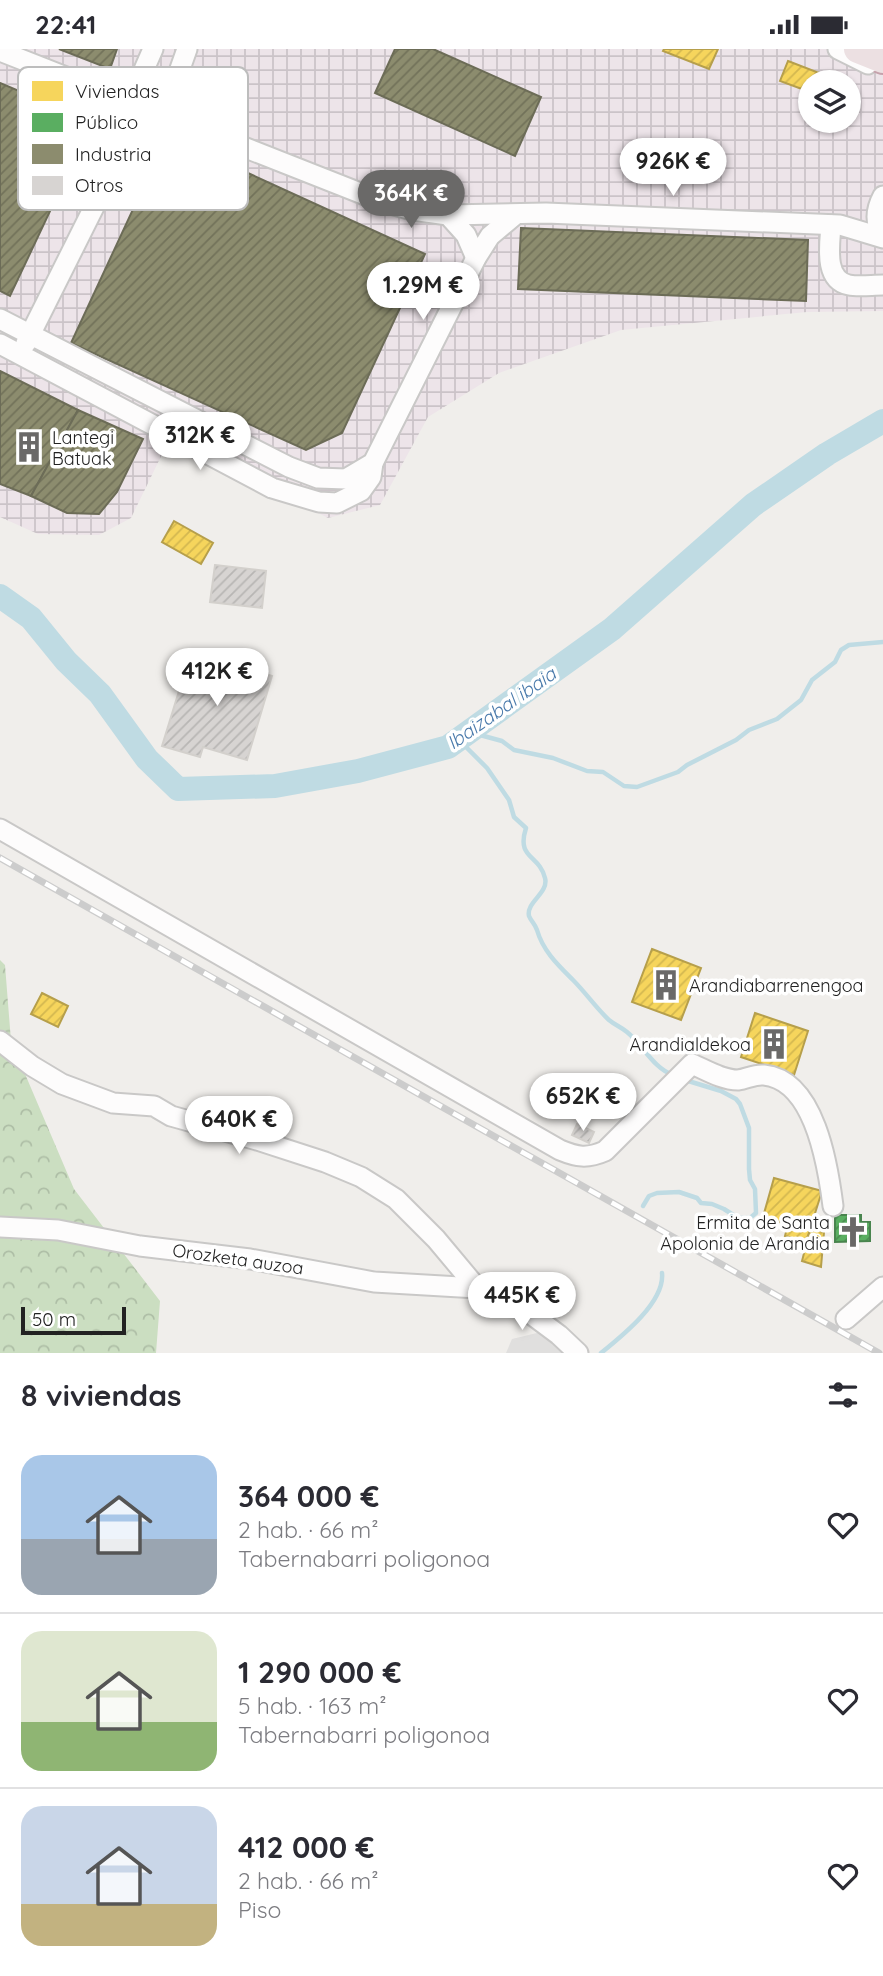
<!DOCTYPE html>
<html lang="es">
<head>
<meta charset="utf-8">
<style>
  :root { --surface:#fff; --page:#f2f2f3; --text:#2b2b33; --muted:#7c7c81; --line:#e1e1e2; --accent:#6a6968 }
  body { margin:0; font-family:Quicksand,sans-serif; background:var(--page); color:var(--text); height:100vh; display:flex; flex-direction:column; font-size:26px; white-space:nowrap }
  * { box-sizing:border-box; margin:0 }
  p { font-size:23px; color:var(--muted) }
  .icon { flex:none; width:38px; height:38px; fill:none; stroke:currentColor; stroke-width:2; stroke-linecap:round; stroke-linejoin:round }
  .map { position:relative; height:1304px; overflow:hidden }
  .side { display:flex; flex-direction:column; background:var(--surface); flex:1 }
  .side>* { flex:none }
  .controls { position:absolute; left:798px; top:21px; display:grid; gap:14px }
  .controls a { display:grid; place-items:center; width:63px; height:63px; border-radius:50%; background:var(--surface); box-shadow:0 2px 5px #0004; font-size:35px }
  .scale { position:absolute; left:21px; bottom:18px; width:105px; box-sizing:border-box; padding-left:7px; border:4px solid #222; border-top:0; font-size:19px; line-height:24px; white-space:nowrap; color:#222; -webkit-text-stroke:5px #fff; paint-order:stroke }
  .price { position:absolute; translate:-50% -60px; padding:0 16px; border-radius:24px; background:#fff; color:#222; font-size:23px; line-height:46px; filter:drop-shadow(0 2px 4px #0008) }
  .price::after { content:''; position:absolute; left:50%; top:42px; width:21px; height:16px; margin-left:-10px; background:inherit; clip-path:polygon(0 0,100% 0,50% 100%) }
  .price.selected { background:var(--accent); color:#fff }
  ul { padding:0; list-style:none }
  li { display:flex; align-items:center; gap:21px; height:175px; padding:0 21px }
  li+li { border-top:2px solid var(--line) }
  li span { display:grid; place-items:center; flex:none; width:196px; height:140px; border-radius:21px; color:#555 }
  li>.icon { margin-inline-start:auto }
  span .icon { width:84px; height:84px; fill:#fffc; stroke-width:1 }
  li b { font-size:30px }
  h2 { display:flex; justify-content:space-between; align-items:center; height:84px; padding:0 21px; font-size:30px }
  .status { display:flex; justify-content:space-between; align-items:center; height:49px; padding:0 35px; background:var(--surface); direction:ltr }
  .status svg { height:19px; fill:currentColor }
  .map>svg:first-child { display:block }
  .industrial { fill:url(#industrial-grid); fill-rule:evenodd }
  .forest { fill:url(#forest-crowns) }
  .parking { fill:#e0dfde }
  .homes { fill:url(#homes-hatch); stroke:#b69f4b; stroke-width:2 }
  .public { fill:url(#public-hatch); stroke:#49844e; stroke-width:2 }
  .industry { fill:url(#industry-hatch); stroke:#6c6c57; stroke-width:2 }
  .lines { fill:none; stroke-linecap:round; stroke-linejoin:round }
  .stream { stroke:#bfdbe3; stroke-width:4.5 }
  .river { stroke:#bfdbe3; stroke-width:24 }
  .building { fill:url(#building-hatch); stroke:#d3d0cc; stroke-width:2 }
  .minor-casing { stroke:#c9c8c7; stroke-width:23 }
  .highway-casing { stroke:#c5a2ac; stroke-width:32 }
  .minor { stroke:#fdfcfc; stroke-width:19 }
  .highway { stroke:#ece0e2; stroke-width:28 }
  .rail-casing { stroke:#ccc; stroke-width:7 }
  .rail { stroke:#fff; stroke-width:4.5; stroke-dasharray:13; stroke-linecap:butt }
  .labels { text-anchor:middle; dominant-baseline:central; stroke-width:7; stroke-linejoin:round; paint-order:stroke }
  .poi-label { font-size:18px; fill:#222; stroke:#fff; text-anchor:start }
  .street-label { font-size:18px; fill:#222; stroke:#fff }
  .water-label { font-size:19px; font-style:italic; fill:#4a7aab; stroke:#fff }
  .key { fill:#fff; stroke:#bdbdbd; stroke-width:2 }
  .key-label { font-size:19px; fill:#222 }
</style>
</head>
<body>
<div class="status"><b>22:41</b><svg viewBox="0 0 49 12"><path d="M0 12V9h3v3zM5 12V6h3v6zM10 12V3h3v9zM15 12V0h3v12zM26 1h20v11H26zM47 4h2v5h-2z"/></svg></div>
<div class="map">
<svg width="883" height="1304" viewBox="0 0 883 1304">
  <defs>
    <pattern id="industrial-grid" width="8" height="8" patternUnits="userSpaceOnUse" patternTransform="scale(1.75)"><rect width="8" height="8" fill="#ede4e9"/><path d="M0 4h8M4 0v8" fill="none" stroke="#cbc3c8"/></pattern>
    <pattern id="forest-crowns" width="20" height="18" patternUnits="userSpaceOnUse" patternTransform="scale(1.75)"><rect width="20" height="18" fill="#cbdec1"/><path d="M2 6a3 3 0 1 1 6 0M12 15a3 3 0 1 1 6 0" fill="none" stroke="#aebea6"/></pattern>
    <pattern id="homes-hatch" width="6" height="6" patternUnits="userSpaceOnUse" patternTransform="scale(1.75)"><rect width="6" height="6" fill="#f6d55c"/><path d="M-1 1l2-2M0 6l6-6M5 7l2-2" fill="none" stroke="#d3b750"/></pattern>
    <pattern id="public-hatch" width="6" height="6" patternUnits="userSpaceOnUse" patternTransform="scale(1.75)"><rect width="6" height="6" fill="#5aae61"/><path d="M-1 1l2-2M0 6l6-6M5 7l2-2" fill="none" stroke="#4a8d50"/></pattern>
    <pattern id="industry-hatch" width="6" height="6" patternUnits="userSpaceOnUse" patternTransform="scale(1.75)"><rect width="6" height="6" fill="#8c8c6e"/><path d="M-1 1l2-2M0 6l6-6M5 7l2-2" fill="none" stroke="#72725a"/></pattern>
    <pattern id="building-hatch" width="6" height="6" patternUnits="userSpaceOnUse" patternTransform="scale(1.75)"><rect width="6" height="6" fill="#d7d4d2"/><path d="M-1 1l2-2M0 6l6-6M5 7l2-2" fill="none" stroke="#b8b6b4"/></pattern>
  </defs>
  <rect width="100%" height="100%" fill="#f0eeeb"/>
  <path class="industrial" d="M0,0H883V262L807,263L621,281L499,324L428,368L380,456L328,469L170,389L131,469L99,486L38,485L0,468ZM810,33H849V72H810Z"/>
  <path class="forest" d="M0,911L5,916L11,992L74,1140L160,1252L156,1304H0Z"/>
  <path class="parking" d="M541,1283L563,1304H506L512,1290Z"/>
  <g class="homes">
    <path d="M664,0H718L709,20L663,2Z"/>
    <path d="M788,12L827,27L825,33H810V43L780,32Z"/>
    <path d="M174,472L213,494L201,515L162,493Z"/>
    <path d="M652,900L701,919L681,971L632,953Z"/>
    <path d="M42,944L68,957L58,978L31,965Z"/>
    <path d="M755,964L808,982L794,1026L741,1008Z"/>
    <path d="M774,1129L822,1142L806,1193L785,1187L788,1175L763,1168Z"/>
    <path d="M810,1181L824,1183L821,1218L802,1212Z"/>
  </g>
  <path class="public" d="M835,1166H861V1173H870V1192L835,1193Z"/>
  <g class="industry">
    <path d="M59,0H117L110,20Z"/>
    <path d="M395,0H433L541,48L515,107L375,44Z"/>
    <path d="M0,34L92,73L10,247L0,242Z"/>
    <path d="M167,87L425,205L342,384L306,401L71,294Z"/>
    <path d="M521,179L808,191L806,252L518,240Z"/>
    <path d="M0,322L78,361L31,447L0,435Z"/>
    <path d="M78,361L143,390L117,443L99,465L67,464L31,447Z"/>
  </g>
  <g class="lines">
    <g class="stream">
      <path d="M469,683L502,692L514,701L553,709L587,722L603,723L624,737L637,738L678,723L687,716L736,691L749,681L777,670L801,651L812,631L835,613L841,601L849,596L883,593"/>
      <path d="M459,691L487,719L509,751L514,768L526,779C516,810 539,805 545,829C549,844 526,853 529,867C531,872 535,875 537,881C543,902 558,916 573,931C586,944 596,959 609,971C615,976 621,978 627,983C643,996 653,1019 673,1026"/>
      <path d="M643,1157L649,1147L657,1144L679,1143L697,1149L701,1154L712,1155L724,1160L738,1169H750L756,1164L755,1140L750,1131L749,1120V1079L740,1055L736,1050L721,1042L685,1031"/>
      <path d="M601,1304C622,1287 665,1253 662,1224"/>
    </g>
    <path class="river" d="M0,547L31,569L66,612L100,645L147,710L178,740L275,737L358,722L448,698L612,580L753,456L827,405L883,372"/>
  </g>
  <g class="building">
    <path d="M215,516L266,522L262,559L210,553Z"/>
    <path d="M191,603L272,627L247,711L203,698L200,708L162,697Z"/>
    <path d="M577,1075L594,1083L589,1094L572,1086Z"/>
  </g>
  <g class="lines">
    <defs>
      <g id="minor">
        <path d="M838,0L868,15"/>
        <path d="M0,2L383,153L412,161L448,166L546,164L840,176L883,189"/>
        <path d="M129,55L153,0"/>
        <path d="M163,68L187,0"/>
        <path d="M883,147C876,160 874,173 883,186"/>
        <path d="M448,166L466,186L476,209"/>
        <path d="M831,176C830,194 823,231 849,236C859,238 872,236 883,236"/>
        <path d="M0,270L289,418L318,429L346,430L373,414L476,209L490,187L515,166"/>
        <path d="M26,294L143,60"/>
        <path d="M0,295L272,439L319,453L337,454L361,442L371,428L373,414"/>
        <path d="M0,780L560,1101C577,1108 587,1110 605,1102L692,1015C706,1021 722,1031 738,1031C747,1030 754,1025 764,1026C815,1031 828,1117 833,1157"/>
        <path d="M0,992L32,1017L62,1035L113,1054L154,1057L171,1067L257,1091L325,1113L361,1128L396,1150L436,1190L477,1239L520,1257L559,1286L578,1304"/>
        <path d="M0,1178L58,1181L140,1197L250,1210L374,1233L477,1239"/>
        <path d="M846,1270L883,1238"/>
      </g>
      <path id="highway" d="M858,0L883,10"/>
    </defs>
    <use href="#minor" class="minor-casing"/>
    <use href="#highway" class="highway-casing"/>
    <use href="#minor" class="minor"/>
    <use href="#highway" class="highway"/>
    <defs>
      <path id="rail" d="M0,809L879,1304"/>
    </defs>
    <use href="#rail" class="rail-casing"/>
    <use href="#rail" class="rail"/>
  </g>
  <defs>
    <symbol id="building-bare" viewBox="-9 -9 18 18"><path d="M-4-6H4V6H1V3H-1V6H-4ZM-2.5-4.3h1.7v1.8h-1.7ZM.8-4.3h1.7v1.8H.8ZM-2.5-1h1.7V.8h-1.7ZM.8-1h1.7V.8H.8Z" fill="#6a6968" stroke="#fff" stroke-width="2.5" paint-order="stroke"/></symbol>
    <symbol id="church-bare" viewBox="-9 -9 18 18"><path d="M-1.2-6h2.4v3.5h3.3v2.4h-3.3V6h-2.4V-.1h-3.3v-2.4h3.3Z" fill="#6a6968" stroke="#fff" stroke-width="2.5" paint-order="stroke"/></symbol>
  </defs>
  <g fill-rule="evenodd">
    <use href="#building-bare" x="7" y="376" width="44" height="44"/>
    <use href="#building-bare" x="644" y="914" width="44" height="44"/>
    <use href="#building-bare" x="752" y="973" width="44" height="44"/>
    <use href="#church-bare" x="831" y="1161" width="44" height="44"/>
  </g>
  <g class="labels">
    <g class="poi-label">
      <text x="52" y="388">Lantegi<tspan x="52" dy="21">Batuak</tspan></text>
      <text x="689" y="936">Arandiabarrenengoa</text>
      <text x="751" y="995" text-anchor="end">Arandialdekoa</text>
      <text x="830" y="1173" text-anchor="end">Ermita de Santa<tspan x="830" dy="21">Apolonia de Arandia</tspan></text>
    </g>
    <g class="street-label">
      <text transform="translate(238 1210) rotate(8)">Orozketa auzoa</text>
    </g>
    <g class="water-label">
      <text transform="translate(501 659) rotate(-35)">Ibaizabal ibaia</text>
    </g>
  </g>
  <rect x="18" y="18" width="230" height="143" rx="10" class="key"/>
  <rect x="32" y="32" width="31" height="20" fill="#f6d55c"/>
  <rect x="32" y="64" width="31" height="19" fill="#5aae61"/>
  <rect x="32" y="95" width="31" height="20" fill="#8c8c6e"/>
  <rect x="32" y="127" width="31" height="19" fill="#d7d4d2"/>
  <g class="key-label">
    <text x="75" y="49">Viviendas</text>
    <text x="75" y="80">Público</text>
    <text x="75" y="112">Industria</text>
    <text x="75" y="143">Otros</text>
  </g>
</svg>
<div class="controls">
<a><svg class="icon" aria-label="layers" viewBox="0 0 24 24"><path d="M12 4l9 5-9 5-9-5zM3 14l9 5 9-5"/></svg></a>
</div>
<div class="scale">50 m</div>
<b class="price" style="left:673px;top:149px">926K €</b>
<b class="price selected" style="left:411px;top:181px">364K €</b>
<b class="price" style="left:423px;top:273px">1.29M €</b>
<b class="price" style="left:200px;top:423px">312K €</b>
<b class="price" style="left:217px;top:659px">412K €</b>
<b class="price" style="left:583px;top:1084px">652K €</b>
<b class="price" style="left:239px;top:1107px">640K €</b>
<b class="price" style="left:522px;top:1283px">445K €</b>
</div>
<section class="side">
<h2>8 viviendas<svg class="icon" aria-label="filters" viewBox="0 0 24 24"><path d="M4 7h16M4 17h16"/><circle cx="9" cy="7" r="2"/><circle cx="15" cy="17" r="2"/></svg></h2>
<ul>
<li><span style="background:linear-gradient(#a9c7e8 60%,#9aa5b1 0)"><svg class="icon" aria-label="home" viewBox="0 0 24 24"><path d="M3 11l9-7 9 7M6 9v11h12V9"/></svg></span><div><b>364 000 €</b><p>2 hab. · 66 m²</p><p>Tabernabarri poligonoa</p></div><svg class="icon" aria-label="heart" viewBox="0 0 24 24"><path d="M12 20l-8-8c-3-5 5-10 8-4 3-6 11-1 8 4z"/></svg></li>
<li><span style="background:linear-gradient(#dfe7d0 65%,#8fb573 0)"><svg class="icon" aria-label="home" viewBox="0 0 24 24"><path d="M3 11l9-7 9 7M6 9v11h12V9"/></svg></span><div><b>1 290 000 €</b><p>5 hab. · 163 m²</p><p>Tabernabarri poligonoa</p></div><svg class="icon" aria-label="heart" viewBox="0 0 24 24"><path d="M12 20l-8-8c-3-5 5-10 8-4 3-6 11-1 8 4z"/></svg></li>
<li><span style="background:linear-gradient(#c9d6e8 70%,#c2b280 0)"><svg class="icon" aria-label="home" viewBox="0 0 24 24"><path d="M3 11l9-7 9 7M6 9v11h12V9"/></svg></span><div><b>412 000 €</b><p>2 hab. · 66 m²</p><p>Piso</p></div><svg class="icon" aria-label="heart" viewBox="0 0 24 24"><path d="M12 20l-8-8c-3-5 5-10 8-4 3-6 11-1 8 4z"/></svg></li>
</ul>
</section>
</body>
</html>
